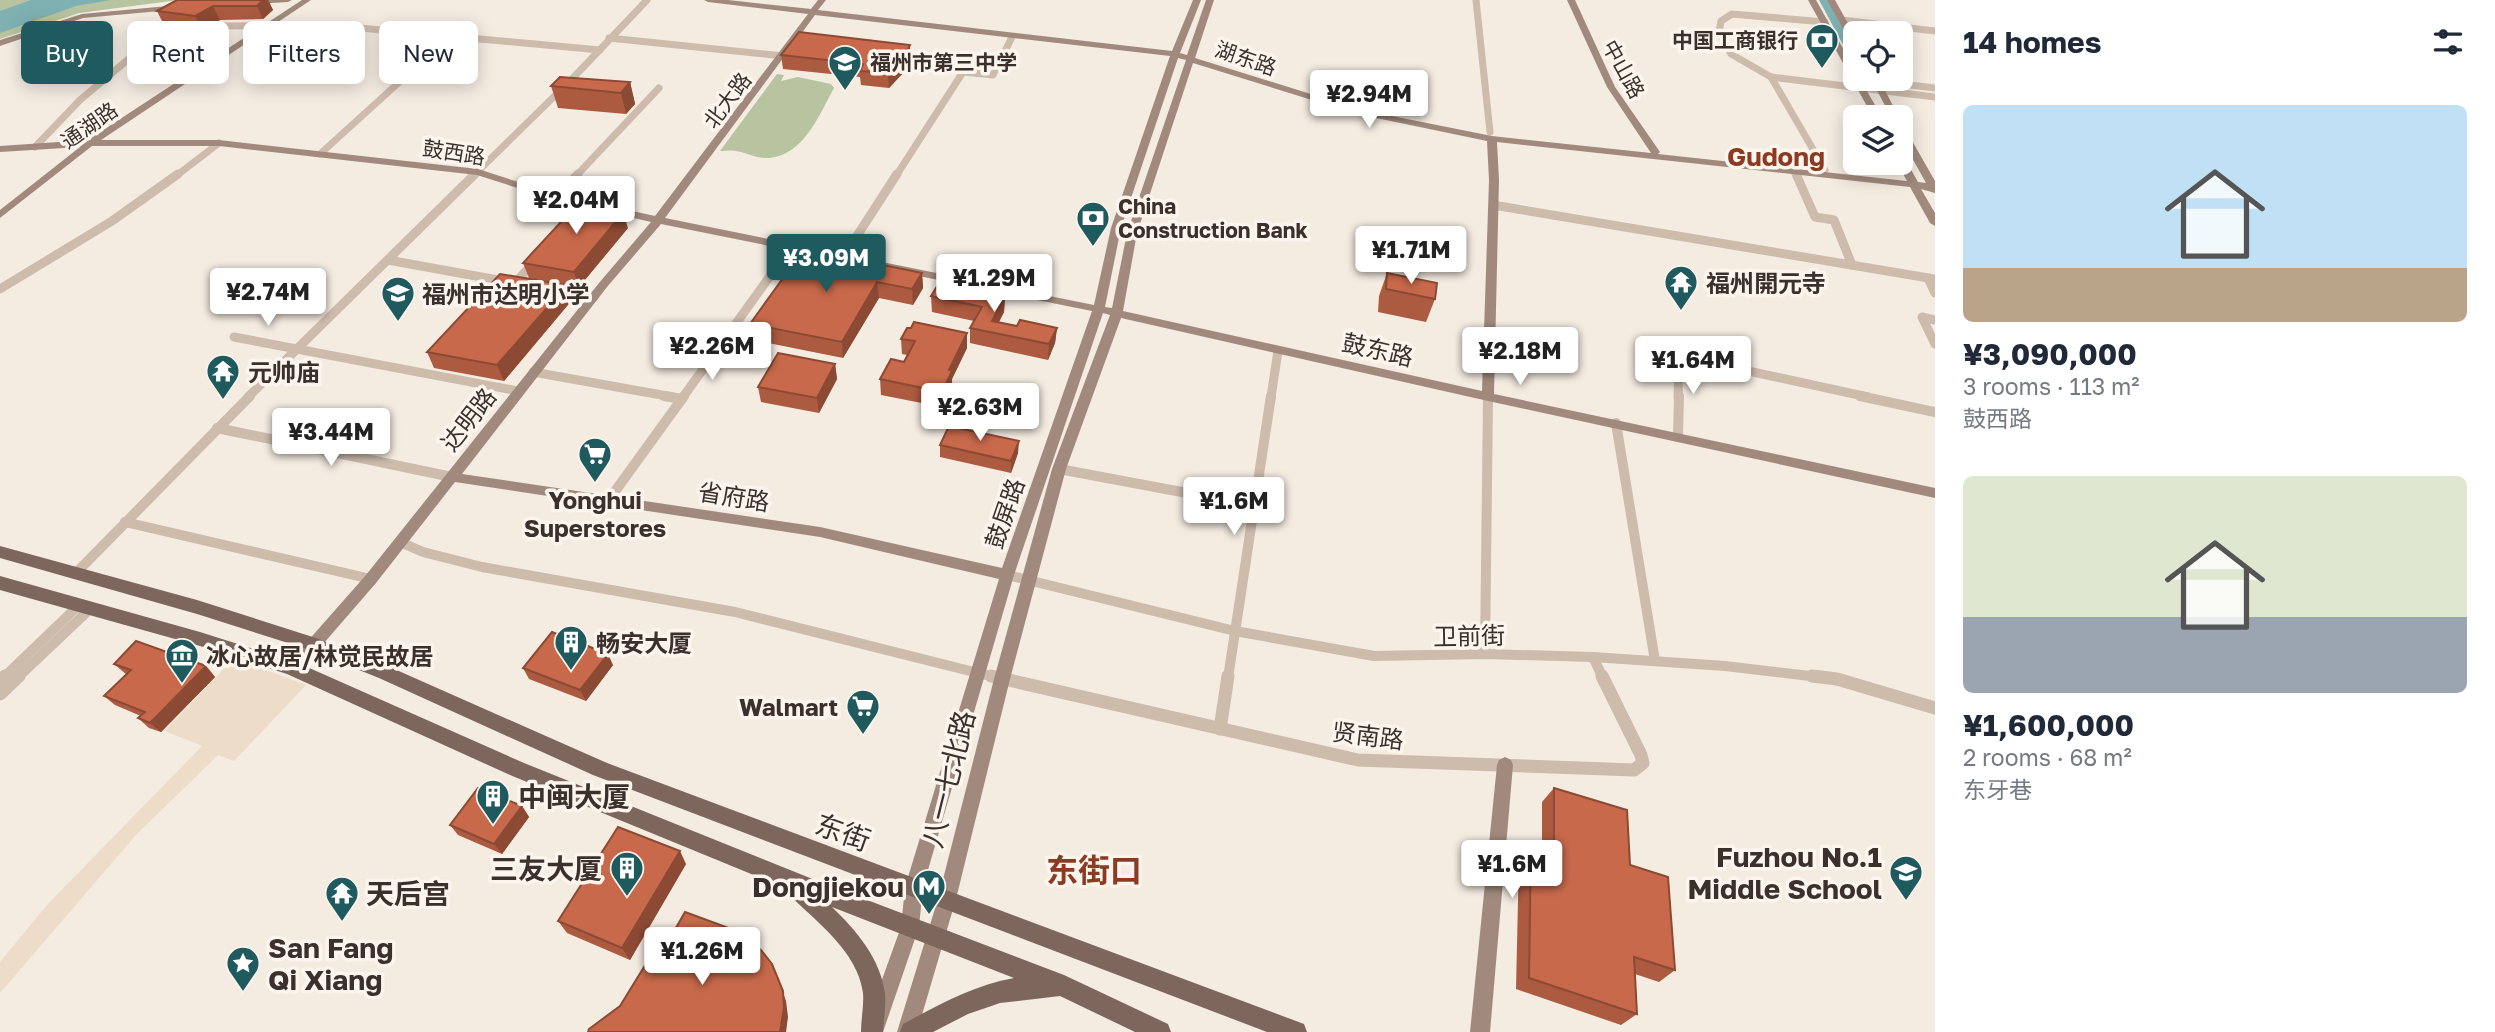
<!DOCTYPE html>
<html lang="en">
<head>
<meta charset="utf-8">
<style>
  :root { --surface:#fff; --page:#f2f2f3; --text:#1f2937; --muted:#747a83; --accent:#1f5a5e }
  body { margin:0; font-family:"Golos Text","Noto Sans SC",sans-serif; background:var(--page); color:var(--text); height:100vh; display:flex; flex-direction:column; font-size:26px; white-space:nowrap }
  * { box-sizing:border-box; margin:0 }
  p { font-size:23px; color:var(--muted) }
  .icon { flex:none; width:38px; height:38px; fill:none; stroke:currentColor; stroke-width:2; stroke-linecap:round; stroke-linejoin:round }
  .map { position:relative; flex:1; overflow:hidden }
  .details { display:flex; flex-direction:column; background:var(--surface); width:560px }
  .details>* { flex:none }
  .top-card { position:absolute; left:21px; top:21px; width:665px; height:63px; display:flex; gap:14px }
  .tools { position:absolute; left:1843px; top:21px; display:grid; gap:14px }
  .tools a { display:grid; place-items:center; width:70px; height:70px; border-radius:10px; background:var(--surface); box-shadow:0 4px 18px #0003; font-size:35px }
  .price { position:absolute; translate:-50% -60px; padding:0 16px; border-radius:7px; background:#fff; color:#222; font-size:23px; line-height:46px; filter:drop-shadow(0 2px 4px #0008) }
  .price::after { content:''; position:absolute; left:50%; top:42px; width:21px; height:16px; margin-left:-10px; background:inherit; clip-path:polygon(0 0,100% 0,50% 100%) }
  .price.selected { background:var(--accent); color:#fff }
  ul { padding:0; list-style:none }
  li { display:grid; align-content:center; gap:14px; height:371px; padding:0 28px }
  li span { display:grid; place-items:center; height:217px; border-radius:10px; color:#555 }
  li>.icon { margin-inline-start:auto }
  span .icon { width:126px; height:126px; fill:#fffc; stroke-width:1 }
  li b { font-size:30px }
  h2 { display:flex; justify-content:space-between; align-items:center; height:84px; padding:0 28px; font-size:30px }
  .pill { padding:0 24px; border-radius:10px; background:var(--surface); box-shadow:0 4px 18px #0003; font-size:24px; line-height:63px }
  .pill.selected { background:var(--accent); color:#fff }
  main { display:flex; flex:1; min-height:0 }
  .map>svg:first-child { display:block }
  .green { fill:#b8c4a0 }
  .plaza { fill:#ecdcc8 }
  .water { fill:#7fb0b2 }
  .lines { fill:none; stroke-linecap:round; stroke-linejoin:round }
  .street-far3 { stroke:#cdbbac; stroke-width:7 }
  .street-far2 { stroke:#cdbbac; stroke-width:9 }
  .street-far1 { stroke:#cdbbac; stroke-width:10 }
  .street { stroke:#cdbbac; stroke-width:13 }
  .secondary { fill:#a18a7d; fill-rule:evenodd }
  .primary { fill:#7d675c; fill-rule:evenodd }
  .wall { fill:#ac5a40 }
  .shaded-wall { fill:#8c4a34 }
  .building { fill:#c8694b; stroke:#8c4a34; stroke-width:2 }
  .labels { text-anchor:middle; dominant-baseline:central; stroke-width:7; stroke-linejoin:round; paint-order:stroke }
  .far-poi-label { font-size:21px; font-weight:bold; fill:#3b302b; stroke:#fbf5ee; text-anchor:start }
  .far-street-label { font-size:21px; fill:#3b302b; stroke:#fbf5ee }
  .poi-label { font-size:24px; font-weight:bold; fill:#3b302b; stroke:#fbf5ee; text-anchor:start }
  .street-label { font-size:24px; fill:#3b302b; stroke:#fbf5ee }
  .far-district-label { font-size:26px; font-weight:bold; fill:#8c3b22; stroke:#fbf5ee }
  .near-street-label { font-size:28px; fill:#3b302b; stroke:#fbf5ee }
  .near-poi-label { font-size:28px; font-weight:bold; fill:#3b302b; stroke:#fbf5ee; text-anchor:start }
  .near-neighbourhood-label { font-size:32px; font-weight:bold; fill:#8c3b22; stroke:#fbf5ee }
</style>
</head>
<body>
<main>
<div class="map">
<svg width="1935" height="1032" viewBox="0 0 1935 1032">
  <rect width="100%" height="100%" fill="#f4ebe1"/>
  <g class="green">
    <path d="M0,0H179L79,13L0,39Z"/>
    <path d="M777,74L784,75L781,81L798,77L831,84L834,88C819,115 804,155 769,158C757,159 748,153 736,151C732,150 726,151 720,151Z"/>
  </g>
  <path class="plaza" d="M234,658L306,685L234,761L218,755L135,836L0,993V962L47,905L202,746L165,731Z"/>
  <g class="water">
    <path d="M31,0H110L76,6L0,33V11Z"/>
    <path d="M1819,0H1828C1841,21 1855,42 1855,67Z"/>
  </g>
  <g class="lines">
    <g class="street-far3">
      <path d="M1476,0L1490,132"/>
      <path d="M1842,20L1935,31"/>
      <path d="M1825,22L1732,14L1721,21L1719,32L1731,54L1771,77L1825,170"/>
      <path d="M609,38L783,56"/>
      <path d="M1771,77L1935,97"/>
      <path d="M1876,81L1935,88"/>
      <path d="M35,147L80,100L131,57H165L221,26L327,25L600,50"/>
      <path d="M320,154L449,37"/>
      <path d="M1795,172L1797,176"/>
      <path d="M176,176L219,143"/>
      <path d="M473,176L573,78L647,0"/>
      <path d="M576,176L659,88"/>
      <path d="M896,176L963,72L993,75L1012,37"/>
    </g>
    <g class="street-far2">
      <path d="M1796,174L1815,217L1834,220L1852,265"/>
      <path d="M556,197L578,174"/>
      <path d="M1493,205L1935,279"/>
      <path d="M844,256L897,174"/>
      <path d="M388,260L509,282"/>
      <path d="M1928,278L1935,293"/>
      <path d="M515,283L535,261"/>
      <path d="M0,289L112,221L178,174"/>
      <path d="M556,290L594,297"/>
      <path d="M1935,320L1922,317L1935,344"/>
      <path d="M234,337L518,391"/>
      <path d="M533,372L673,397"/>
      <path d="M248,397L475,174"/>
      <path d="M683,397L791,247"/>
      <path d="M1271,397L1278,351"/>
      <path d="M1678,397L1679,356L1868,397"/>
    </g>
    <g class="street-far1">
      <path d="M664,396L682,399"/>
      <path d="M1860,396L1935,412"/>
      <path d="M1616,423L1655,661"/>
      <path d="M217,428L452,477"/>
      <path d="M1678,437L1679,396"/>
      <path d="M1059,469L1256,506"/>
      <path d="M608,501L684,396"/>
      <path d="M125,522L371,579"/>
      <path d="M400,542L423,552L482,567L735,612L998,678"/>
      <path d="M76,573L250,396"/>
      <path d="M1007,575L1235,631L1374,656L1485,654L1593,657L1725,666L1827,678"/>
      <path d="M1485,654L1488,397"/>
      <path d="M1593,657L1603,678"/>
      <path d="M3,678L79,605"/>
      <path d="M17,678L91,608"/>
      <path d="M1228,678L1271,396"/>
    </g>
    <g class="street">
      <path d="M991,676L1358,760L1634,770L1643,763L1641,755L1602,676"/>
      <path d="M1812,676L1837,679L1935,708"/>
      <path d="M0,681L5,676"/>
      <path d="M0,694L19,676"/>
      <path d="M1220,729L1228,676"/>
    </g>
    <g class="secondary">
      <path d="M249,0H292L288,2L252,4H249Z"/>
      <path d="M302,0H311L101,140H219L478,169L559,195L655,216L808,14L708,2L704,0H728L811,9L818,0H826L818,10L1172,51L1193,0H1201L1180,53L1187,55L1206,0H1214L1195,58L1362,110L1492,136L1651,153L1607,87L1567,0H1575L1615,87L1660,152L1658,154L1907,181L1897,163H1900V156L1905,159L1918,182L1926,183L1900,136V124L1903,125L1935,181V193L1921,189L1935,213V226L1930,223L1910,187L1497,142L1499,180L1494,394L1935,488V498L1488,401L1121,318L1066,469L1010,679L956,899L917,1032H897L938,899L994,679L1052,469L1110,315L1103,313L1014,575L923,887L919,927L883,1032H863L901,927L905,887L999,579L820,537L455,482L376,583L298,673L292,675L286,673L284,668L366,575L599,283L651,222L552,199L477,175L219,146H92L0,218V210L80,147L0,152V146L88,140ZM815,15L1170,56L1111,228L1094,305L665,218ZM1178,58L1186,60L1127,233L1112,308L1105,307L1121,228ZM1193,63L1357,114L1487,141L1489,180L1482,391L1123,311L1137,233ZM661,224L1092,311L1002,568L820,527L462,474L607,287Z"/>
      <path d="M1808,0H1816L1855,70V79H1860L1882,117H1873Z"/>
      <path d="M1827,0H1835L1855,36V46L1851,43Z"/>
      <path d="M179,5H182V9L83,18L0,46V40L82,14Z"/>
      <path d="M1871,79H1879L1899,117H1891Z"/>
      <path d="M1505,757L1511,760L1513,765L1490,1032H1470L1497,765L1499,760Z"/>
    </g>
    <g class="primary">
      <path d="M0,546L197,600L319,639L392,668L607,763L1296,1021L1304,1024L1307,1032H1267L593,775L379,678L307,649L197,614L0,558Z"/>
      <path d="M0,576L200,632L298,663L524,763L820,882L1064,975L1168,1024L1171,1032H1135L1060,996L1000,1003L968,1014L933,1032H900L903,1024C938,1005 974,985 1014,978L832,907C856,930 881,959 885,994C886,1006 884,1019 883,1032H861C861,1019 864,1006 863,993C858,952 816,921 788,894L785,888L510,775L287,674L200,646L0,590Z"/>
    </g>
  </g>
  <g class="wall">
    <path d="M268,0L273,10L263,19L220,20L203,29L164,25L157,11Z"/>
    <path d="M910,45V59L903,73L889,88L861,85L860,77L783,69L781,55Z"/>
    <path d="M630,82L635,104L626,114L558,108L551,86Z"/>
    <path d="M628,228L579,287L567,285L572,300L504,381L434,368L427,352L564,284L529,278L523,263Z"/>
    <path d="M804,249L922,273L923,288L913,305L879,298L843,358L753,340L750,324Z"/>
    <path d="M1387,273L1435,299L1426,322L1378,312L1379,296Z"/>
    <path d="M931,296H1005L1004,312L999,322L1017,326L1057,328L1055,343L1048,360L970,343V328L974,321L932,312Z"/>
    <path d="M901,339L967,348L952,379V387L942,407L881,395L880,379L904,362L907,355L902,354Z"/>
    <path d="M835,364L837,379L819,413L761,402L758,387Z"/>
    <path d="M940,445L1018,453L1011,473L940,457Z"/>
    <path d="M114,664L206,666L215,677L161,732L149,728L138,718L141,716L115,705L104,696L126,674Z"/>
    <path d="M613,665L586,701L529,679L523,668Z"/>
    <path d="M1554,788L1630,865L1675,970L1659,982L1635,974L1637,1014L1621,1025L1516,989L1519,856L1531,843L1542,846V802Z"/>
    <path d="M522,806L529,817L502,854L458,835L450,825Z"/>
    <path d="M686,864L630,960L567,933L558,921Z"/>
  </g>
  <g class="shaded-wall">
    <path d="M263,0H268L273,10L263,19L257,6Z"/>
    <path d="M213,6L220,20L203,29L195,16Z"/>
    <path d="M910,45V59L903,73L889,88L888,73Z"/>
    <path d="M630,82L635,104L626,114L621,93Z"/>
    <path d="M623,213L628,228L579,287L574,272Z"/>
    <path d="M922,273L923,288L913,305L912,289Z"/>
    <path d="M877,282L879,298L843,358L842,342Z"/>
    <path d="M567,285L572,300L504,381L497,365Z"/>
    <path d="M1005,296L1004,312L993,333L992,321Z"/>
    <path d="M1057,328L1055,343L1048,360L1049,344Z"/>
    <path d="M967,333V348L952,379V387L942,407V392L949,370Z"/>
    <path d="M835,364L837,379L819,413L817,398Z"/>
    <path d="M1019,441L1018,453L1011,473V461Z"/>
    <path d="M608,654L613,665L586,701L580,690Z"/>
    <path d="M206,666L215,677L161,732L150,723Z"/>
    <path d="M522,806L529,817L502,854L494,844Z"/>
    <path d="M680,851L686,864L630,960L622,948Z"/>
    <path d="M772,964L786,1001L788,1017L786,1032H780Z"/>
  </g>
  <g class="building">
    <path d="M177,0H263L257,6H213L195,16L157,11Z"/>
    <path d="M799,32L910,45L902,59L888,73L860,71L863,64L781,55Z"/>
    <path d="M560,77L630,82L621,93L551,86Z"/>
    <path d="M583,198L619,207L623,213L574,272L523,263Z"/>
    <path d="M804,249L922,273L912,289L877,282L842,342L750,324Z"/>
    <path d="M1387,273L1437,283L1435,299L1386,289Z"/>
    <path d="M500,274L567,285L497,365L427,352Z"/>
    <path d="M939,283L1005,296L992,321L1017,326L1020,320L1057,328L1049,344L970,328L982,307L931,296Z"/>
    <path d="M914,322L967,333L949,370L952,371L942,392L880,379L891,359L904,362L915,341L901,339L907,328H911Z"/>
    <path d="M778,353L835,364L817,398L758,387Z"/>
    <path d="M949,426L1019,441L1011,461L940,445Z"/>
    <path d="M552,632L608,654L580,690L523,668Z"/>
    <path d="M136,641L206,666L150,723L138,718L145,712L104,696L131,670L114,664Z"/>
    <path d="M478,788L522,806L494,844L450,825Z"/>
    <path d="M1554,788L1627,810L1630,865L1668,877L1675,970L1634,957L1637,1014L1529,978L1531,843L1554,850Z"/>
    <path d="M618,827L680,851L622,948L558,921Z"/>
    <path d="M685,912L731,929L761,950L772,964L783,991L784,1008L780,1032H588L589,1029L620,1006L649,959L657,961Z"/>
  </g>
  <defs>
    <symbol id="bank-pin" viewBox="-11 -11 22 30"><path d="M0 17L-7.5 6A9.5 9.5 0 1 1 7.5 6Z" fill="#1f5a5e" stroke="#fbf5ee"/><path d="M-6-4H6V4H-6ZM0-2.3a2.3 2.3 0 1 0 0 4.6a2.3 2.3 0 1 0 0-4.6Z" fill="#fff"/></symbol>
    <symbol id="school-pin" viewBox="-11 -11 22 30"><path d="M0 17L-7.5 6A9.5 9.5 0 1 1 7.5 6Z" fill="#1f5a5e" stroke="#fbf5ee"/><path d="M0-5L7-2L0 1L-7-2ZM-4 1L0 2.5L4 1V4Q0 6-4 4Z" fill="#fff"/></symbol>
    <symbol id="temple-pin" viewBox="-11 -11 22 30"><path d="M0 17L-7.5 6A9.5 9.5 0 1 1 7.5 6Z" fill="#1f5a5e" stroke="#fbf5ee"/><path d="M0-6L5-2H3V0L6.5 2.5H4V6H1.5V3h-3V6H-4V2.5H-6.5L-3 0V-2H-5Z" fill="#fff"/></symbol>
    <symbol id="supermarket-pin" viewBox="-11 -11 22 30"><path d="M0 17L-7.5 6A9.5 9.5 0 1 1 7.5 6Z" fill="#1f5a5e" stroke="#fbf5ee"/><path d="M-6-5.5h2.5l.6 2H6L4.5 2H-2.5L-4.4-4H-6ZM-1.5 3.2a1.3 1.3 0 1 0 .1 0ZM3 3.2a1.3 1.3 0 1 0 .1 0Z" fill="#fff"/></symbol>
    <symbol id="building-pin" viewBox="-11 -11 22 30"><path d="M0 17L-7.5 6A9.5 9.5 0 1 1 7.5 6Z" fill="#1f5a5e" stroke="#fbf5ee"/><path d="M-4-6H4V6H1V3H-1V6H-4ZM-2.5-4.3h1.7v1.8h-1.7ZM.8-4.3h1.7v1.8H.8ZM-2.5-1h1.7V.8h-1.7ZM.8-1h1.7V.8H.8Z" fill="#fff"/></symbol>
    <symbol id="museum-pin" viewBox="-11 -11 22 30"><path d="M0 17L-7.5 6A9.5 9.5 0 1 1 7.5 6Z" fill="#1f5a5e" stroke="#fbf5ee"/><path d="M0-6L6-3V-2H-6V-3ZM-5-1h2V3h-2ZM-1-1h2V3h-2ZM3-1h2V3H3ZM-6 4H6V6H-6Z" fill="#fff"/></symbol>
    <symbol id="metro-pin" viewBox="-11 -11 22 30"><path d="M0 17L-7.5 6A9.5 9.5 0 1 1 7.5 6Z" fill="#1f5a5e" stroke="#fbf5ee"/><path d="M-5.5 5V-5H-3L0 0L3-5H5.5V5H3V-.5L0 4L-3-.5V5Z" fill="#fff"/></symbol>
    <symbol id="sight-pin" viewBox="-11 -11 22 30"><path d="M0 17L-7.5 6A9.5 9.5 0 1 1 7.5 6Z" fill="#1f5a5e" stroke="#fbf5ee"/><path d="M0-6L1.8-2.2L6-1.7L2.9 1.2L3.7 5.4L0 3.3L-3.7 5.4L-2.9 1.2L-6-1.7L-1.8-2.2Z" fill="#fff"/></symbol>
  </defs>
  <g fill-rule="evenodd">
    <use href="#bank-pin" x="1803" y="21" width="38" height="52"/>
    <use href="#school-pin" x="826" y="43" width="38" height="52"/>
    <use href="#bank-pin" x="1074" y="199" width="38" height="52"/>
    <use href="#temple-pin" x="1662" y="263" width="38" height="52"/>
    <use href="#school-pin" x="379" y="274" width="38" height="52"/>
    <use href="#temple-pin" x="204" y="352" width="38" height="52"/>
    <use href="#supermarket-pin" x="576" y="435" width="38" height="52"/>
    <use href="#building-pin" x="552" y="623" width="38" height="52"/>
    <use href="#museum-pin" x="163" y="636" width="38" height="52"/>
    <use href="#supermarket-pin" x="844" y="687" width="38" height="52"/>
    <use href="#building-pin" x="474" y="777" width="38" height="52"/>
    <use href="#building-pin" x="608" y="849" width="38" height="52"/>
    <use href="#school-pin" x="1887" y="853" width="38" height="52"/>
    <use href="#metro-pin" x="910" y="867" width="38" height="52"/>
    <use href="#temple-pin" x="323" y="874" width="38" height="52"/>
    <use href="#sight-pin" x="224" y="944" width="38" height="52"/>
  </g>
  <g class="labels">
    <g class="far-poi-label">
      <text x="1798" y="40" text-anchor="end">中国工商银行</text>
      <text x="870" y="62">福州市第三中学</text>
      <text x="1118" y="206">China<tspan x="1118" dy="24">Construction Bank</tspan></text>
    </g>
    <g class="far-street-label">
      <text transform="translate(1246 58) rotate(19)">湖东路</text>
      <text transform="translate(1624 69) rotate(61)">中山路</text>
      <text transform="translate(727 100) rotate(-53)">北大路</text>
      <text transform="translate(89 125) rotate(-35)">通湖路</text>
      <text transform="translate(454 152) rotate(9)">鼓西路</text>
    </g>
    <g class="poi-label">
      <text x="1706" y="282">福州開元寺</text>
      <text x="422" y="293">福州市达明小学</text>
      <text x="248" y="371">元帅庙</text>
      <text x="595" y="499" text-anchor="middle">Yonghui<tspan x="595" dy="28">Superstores</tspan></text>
      <text x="596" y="642">畅安大厦</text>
      <text x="206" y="655">冰心故居/林觉民故居</text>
      <text x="838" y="706" text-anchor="end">Walmart</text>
    </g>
    <g class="street-label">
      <text transform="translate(1378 349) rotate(13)">鼓东路</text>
      <text transform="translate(468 419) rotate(-52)">达明路</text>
      <text transform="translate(734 496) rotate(9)">省府路</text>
      <text transform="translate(1004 513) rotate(-71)">鼓屏路</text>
      <text transform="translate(1469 635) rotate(-1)">卫前街</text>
      <text transform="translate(1368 735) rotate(7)">贤南路</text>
    </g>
    <g class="far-district-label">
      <text x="1776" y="156">Gudong</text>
    </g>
    <g class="near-street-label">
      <text transform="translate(948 779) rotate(-76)">八一七北路</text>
      <text transform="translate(843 832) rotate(20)">东街</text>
    </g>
    <g class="near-poi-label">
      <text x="518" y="796">中闽大厦</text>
      <text x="1882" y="856" text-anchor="end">Fuzhou No.1<tspan x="1882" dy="32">Middle School</tspan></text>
      <text x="602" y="868" text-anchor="end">三友大厦</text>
      <text x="904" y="886" text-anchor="end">Dongjiekou</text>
      <text x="366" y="893">天后宫</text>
      <text x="268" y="947">San Fang<tspan x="268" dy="32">Qi Xiang</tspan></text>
    </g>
    <g class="near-neighbourhood-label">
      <text x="1094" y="870">东街口</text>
    </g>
  </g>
</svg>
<div class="tools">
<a><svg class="icon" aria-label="locate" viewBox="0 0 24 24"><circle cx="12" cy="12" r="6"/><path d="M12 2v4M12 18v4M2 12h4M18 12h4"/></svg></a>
<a><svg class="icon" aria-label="layers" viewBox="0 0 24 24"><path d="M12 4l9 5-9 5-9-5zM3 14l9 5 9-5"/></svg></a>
</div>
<b class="price" style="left:1369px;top:130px">¥2.94M</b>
<b class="price" style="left:576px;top:236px">¥2.04M</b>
<b class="price" style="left:1411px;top:286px">¥1.71M</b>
<b class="price selected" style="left:826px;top:294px">¥3.09M</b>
<b class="price" style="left:994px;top:314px">¥1.29M</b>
<b class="price" style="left:268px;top:328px">¥2.74M</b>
<b class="price" style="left:712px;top:382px">¥2.26M</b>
<b class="price" style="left:1520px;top:387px">¥2.18M</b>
<b class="price" style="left:1693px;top:396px">¥1.64M</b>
<b class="price" style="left:980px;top:443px">¥2.63M</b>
<b class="price" style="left:331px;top:468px">¥3.44M</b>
<b class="price" style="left:1234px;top:537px">¥1.6M</b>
<b class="price" style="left:1512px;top:900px">¥1.6M</b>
<b class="price" style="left:702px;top:987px">¥1.26M</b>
<div class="top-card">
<a class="pill selected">Buy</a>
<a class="pill">Rent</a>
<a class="pill">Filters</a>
<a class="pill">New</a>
</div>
</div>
<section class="details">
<h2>14 homes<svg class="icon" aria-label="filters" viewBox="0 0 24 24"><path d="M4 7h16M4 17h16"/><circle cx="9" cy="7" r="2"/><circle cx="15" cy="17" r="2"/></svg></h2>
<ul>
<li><span style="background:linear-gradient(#bfe0f5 75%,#b9a48a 0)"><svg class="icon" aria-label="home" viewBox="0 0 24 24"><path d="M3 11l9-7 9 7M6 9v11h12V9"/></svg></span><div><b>¥3,090,000</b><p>3 rooms · 113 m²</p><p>鼓西路</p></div></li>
<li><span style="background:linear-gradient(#dfe7d0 65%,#9aa5b1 0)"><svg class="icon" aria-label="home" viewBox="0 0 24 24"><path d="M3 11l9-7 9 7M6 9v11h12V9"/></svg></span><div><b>¥1,600,000</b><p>2 rooms · 68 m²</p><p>东牙巷</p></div></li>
</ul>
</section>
</main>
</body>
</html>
